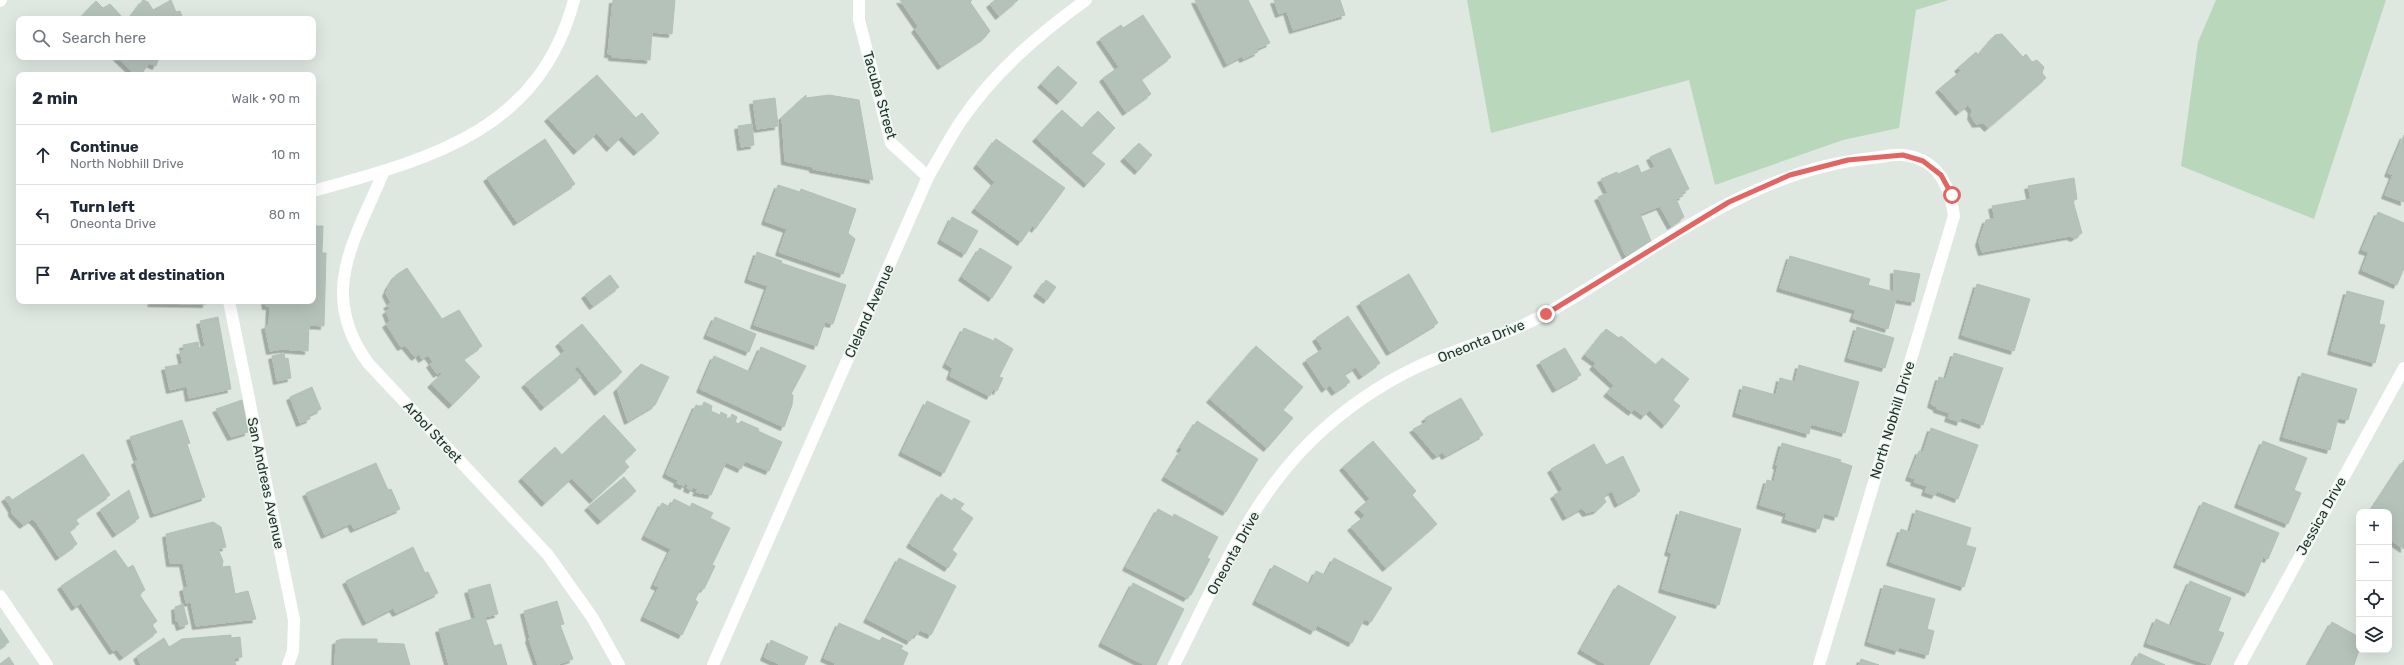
<!DOCTYPE html>
<meta charset="utf-8">
<style>
:root{--surface:#fff;--page:#f6f6f7;--text:#1f2937;--muted:#747a83;--line:#e0e1e3}
body{margin:0;font-family:Rubik,sans-serif;background:var(--page);color:var(--text)}
.controls{position:absolute;right:12px;bottom:12px;display:grid;overflow:hidden;border-radius:8px;box-shadow:0 4px 16px #0002}
.controls button{width:36px;height:36px;display:grid;place-items:center;padding:0;border:0;border-bottom:1px solid var(--line);background:var(--surface);color:var(--text);font:20px sans-serif}
.stop{position:absolute;width:12px;height:12px;margin:-9px;border:3px solid #e26562;border-radius:50%;background:#fff}
.stop.end{background:#e26562;border-color:#fff;box-shadow:0 1px 4px #0008}
.list{margin:0;padding:0;list-style:none}
h2{display:flex;justify-content:space-between;align-items:center;height:52px;margin:0;padding:0 16px;font-size:17px}
h2 small{font-size:13px;font-weight:400;color:var(--muted)}
.list li{display:grid;grid-template-columns:26px 1fr auto;gap:12px;align-items:center;box-sizing:border-box;height:60px;padding:0 16px;border-top:1px solid var(--line)}
.list b{display:block;font-size:15px;white-space:nowrap}
.list p{margin:0;font-size:13px;white-space:nowrap;color:var(--muted)}
.list em{font-size:13px;font-style:normal;color:var(--muted)}
.icon{flex:none;width:22px;height:22px;fill:none;stroke:currentColor;stroke-width:2;stroke-linecap:round;stroke-linejoin:round}
.map{position:relative;flex:none;width:2404px;height:665px;overflow:hidden}
.search{position:absolute;background:var(--surface);box-shadow:0 4px 16px #0002;left:16px;top:16px;width:300px;height:44px;display:flex;align-items:center;gap:10px;box-sizing:border-box;padding:0 14px;border-radius:8px;color:var(--muted);font-size:15px}
.panel{position:absolute;background:var(--surface);box-shadow:0 4px 16px #0002;left:16px;top:72px;width:300px;height:232px;border-radius:8px}
.map>svg:first-child{display:block}
.green{fill:#b9d7ba}
.building{fill:#b4c2ba;stroke:#b2c1b7;filter:url(#shadow)}
.lines{fill:none;stroke-linecap:round;stroke-linejoin:round}
.minor{stroke:#fff;stroke-width:12}
.route{stroke:#e26562;stroke-width:5}
.labels{text-anchor:middle;stroke-width:3;stroke-linejoin:round;paint-order:stroke}
.street-label{font-size:14px;fill:#21362c;stroke:#eef5f0}
</style>
<div class="map">
<svg width="2404" height="665" viewBox="0 0 2404 665">
<defs>
<filter id="shadow"><feDropShadow dx="-3.5" dy="3.5" stdDeviation="0" flood-color="#0004"/></filter>
</defs>
<rect width="100%" height="100%" fill="#dee8e1"/>
<g class="green">
<path d="M1467,0H1949L1916,10L1899,128L1843,140L1715,185L1689,80L1491,133Z"/>
<path d="M2216,0H2386L2314,219L2181,166L2198,42Z"/>
</g>
<g class="building">
<path d="M143,0L148,2L153,10L171,0L176,12L180,11L183,19H129Z"/>
<path d="M613,0H675L672,34L652,32L650,60L612,57V54H608Z"/>
<path d="M900,0H972L970,2L990,31L985,37L941,66L915,29L918,26Z"/>
<path d="M995,0H1018L999,16L990,4Z"/>
<path d="M1195,0H1248L1270,43L1256,49L1258,52L1243,59L1242,56L1227,64Z"/>
<path d="M1274,0H1340L1345,15L1293,30L1287,11L1279,14Z"/>
<path d="M96,1L103,8L110,4L124,19H79Z"/>
<path d="M1143,15L1171,57L1141,79L1151,94L1126,112L1103,78L1119,67L1100,39L1121,25L1123,28Z"/>
<path d="M2002,34L2023,57L2026,54L2032,62L2037,60L2044,67L2042,73L2046,78L1988,128L1983,123L1976,124L1971,116L1972,110L1968,105L1959,112L1939,89L1961,71L1958,68L1976,52L1978,55L1995,35Z"/>
<path d="M117,57H159L156,66L149,63L141,75H136Z"/>
<path d="M1058,66L1077,83L1060,101L1041,84Z"/>
<path d="M597,75L636,118L642,113L659,133L637,152L622,136L610,148L597,133L577,151L548,118Z"/>
<path d="M806,95V98L829,95L859,100L873,180L813,169V167L785,161L782,117Z"/>
<path d="M775,98L778,126L757,129L753,101Z"/>
<path d="M1062,110L1082,128L1098,111L1115,128L1091,153L1105,164L1087,184L1036,138Z"/>
<path d="M752,124L754,145L741,147L738,126Z"/>
<path d="M2404,135V202L2385,195L2393,175L2388,173Z"/>
<path d="M545,139L575,184L517,222L487,178Z"/>
<path d="M996,139L1065,188L1035,229L1032,226L1021,242L975,209L995,182L977,165Z"/>
<path d="M1139,143L1152,155L1138,171L1124,158Z"/>
<path d="M1670,148L1689,189L1681,193L1683,196L1676,199L1684,217L1671,226L1660,206L1640,214L1651,241L1626,256L1598,197L1608,193L1601,179L1617,172L1618,174L1638,165L1641,173L1655,167L1650,157Z"/>
<path d="M2074,178L2077,199L2073,201L2082,233L2074,238L2070,236L1982,252L1979,242L1986,220L1995,219L1992,206L2031,199L2028,186Z"/>
<path d="M778,185L800,192L801,189L856,209L848,233L855,239L843,274L779,252L787,229L765,221Z"/>
<path d="M2378,212L2404,223V268L2397,285L2362,270L2369,252L2362,250Z"/>
<path d="M952,217L978,231L965,254L941,240Z"/>
<path d="M313,226H323L322,253H326L324,326L309,325L308,351L282,349L270,351L265,326L269,325L270,306H266L265,301H313Z"/>
<path d="M980,248L1012,267L992,298L962,277Z"/>
<path d="M757,252L782,261L781,263L846,285L833,324L825,322L817,346L754,325L768,286L748,279Z"/>
<path d="M1790,256L1870,279L1868,285L1894,292V270L1920,274L1914,302L1896,299L1888,329L1853,318L1856,310L1780,288Z"/>
<path d="M407,268L442,319L459,310L482,346L463,359L480,377L452,405L431,384L442,374L440,372L437,374L430,364L433,362L428,355L422,359L419,354L415,357L405,345L401,347L386,324L390,321L386,311L390,309L387,305L391,303L386,293L389,286L396,275Z"/>
<path d="M1409,274L1438,323L1390,352L1360,303Z"/>
<path d="M610,275L619,287L593,306L585,295Z"/>
<path d="M1046,280L1056,287L1047,300L1037,293Z"/>
<path d="M1977,284L2030,299L2014,351L1962,335Z"/>
<path d="M2347,291L2384,301L2379,324L2385,325L2375,363L2331,351Z"/>
<path d="M152,301H206V304L151,303Z"/>
<path d="M1348,316L1380,363L1362,376L1356,367L1344,374L1350,382L1335,392L1330,385L1325,389L1306,360L1323,349L1316,338Z"/>
<path d="M218,317L231,389L189,398L187,386L170,390L165,367L183,364L180,351H184L183,345L198,342L199,348L205,346L200,321Z"/>
<path d="M715,317L756,334L749,352L707,335Z"/>
<path d="M582,324L622,372L598,392L578,366L574,369L581,377L544,407L525,384L565,351L559,343Z"/>
<path d="M1857,327L1894,338L1885,368L1848,358Z"/>
<path d="M964,328L994,341L995,338L1013,349L999,377L1003,378L997,391L993,389L990,396L950,376L953,368L946,364Z"/>
<path d="M1606,329L1619,338L1621,336L1656,365L1662,358L1689,379L1673,400L1680,406L1665,425L1649,410L1644,416L1634,409L1632,412L1607,393L1614,385L1593,366L1596,363L1585,355Z"/>
<path d="M1256,346L1303,387L1283,410L1293,418L1267,448L1210,399Z"/>
<path d="M761,347L806,366L791,394L793,395L792,405L784,427L700,389L714,356L750,372Z"/>
<path d="M1565,348L1581,375L1556,389L1540,362Z"/>
<path d="M284,353L285,359L288,358L291,378L277,381L272,356Z"/>
<path d="M1954,353L2003,368L1983,425L1961,417L1960,422L1948,418L1950,413L1937,409V407L1931,404L1939,377L1946,379Z"/>
<path d="M641,364L669,377L655,405L628,421L617,389Z"/>
<path d="M1799,365L1859,382L1845,433L1811,424L1809,434L1736,413L1743,386L1776,395L1780,378L1795,382Z"/>
<path d="M2302,373L2357,389L2348,420L2338,418L2330,450L2283,437Z"/>
<path d="M312,387L321,409L309,415L310,419L300,423L290,397Z"/>
<path d="M1461,398L1483,435L1445,456L1443,452L1436,456L1413,429L1427,422L1425,418Z"/>
<path d="M242,400L248,432L231,437L216,409Z"/>
<path d="M927,401L970,421L944,473L902,452Z"/>
<path d="M704,402L712,406L711,411L720,415L721,412L727,415L726,418L730,419L732,414L737,417L735,422L739,424L741,421L759,429L758,431L782,442L769,471L745,461L741,469L726,462L711,495L696,492L698,489L693,487L692,490L687,488L688,485L685,483L684,486L677,483L678,480L666,474L696,405L702,407Z"/>
<path d="M604,415L636,450L624,461L629,467L593,500L572,478L545,503L522,478L555,447L562,455Z"/>
<path d="M182,420L190,443L187,444L205,497L154,514L135,461L138,460L130,437Z"/>
<path d="M1197,421L1258,459L1226,512L1165,477L1181,451L1187,453L1180,448Z"/>
<path d="M1931,428L1978,445L1958,499L1937,491L1935,495L1925,492L1927,486L1914,482L1915,479L1909,477L1919,451L1923,452Z"/>
<path d="M1373,441L1416,491L1412,495L1437,524L1386,568L1351,527L1365,516L1358,509L1370,499L1343,467Z"/>
<path d="M2263,441L2307,458L2294,490L2301,493L2288,524L2238,504Z"/>
<path d="M1782,443L1841,460L1840,462L1852,466L1837,517L1824,513L1819,529L1785,519L1787,513L1760,505L1767,480L1774,482L1778,466L1776,465Z"/>
<path d="M1594,444L1606,465L1623,456L1640,491L1618,504L1612,491L1603,496L1606,502L1597,510L1586,513L1582,508L1566,517L1554,495L1563,490L1551,469Z"/>
<path d="M83,454L110,495L75,519L79,524L69,531L77,544L59,557L38,525L32,519L23,525L12,513V509L5,498L9,496L12,500Z"/>
<path d="M2404,460V549L2389,539V512H2370Z"/>
<path d="M376,463L388,490L391,489L400,509L354,529L351,523L325,535L306,493Z"/>
<path d="M624,477L636,491L601,521L588,507Z"/>
<path d="M129,490L139,518L116,534L100,510Z"/>
<path d="M941,494L952,501L954,498L964,504L960,509L973,518L952,550L957,554L948,568L910,544Z"/>
<path d="M674,499L690,507L692,503L713,513L710,518L730,528L712,565L715,566L704,589L701,588L695,600L698,602L682,635L644,617L659,587L654,585L671,549L645,536L662,503L670,507Z"/>
<path d="M2203,502L2279,533L2268,559L2263,557L2248,593L2177,564Z"/>
<path d="M1158,509L1173,517L1174,514L1218,537L1207,558L1210,559L1191,595H1189L1187,598L1126,567Z"/>
<path d="M1916,510L1971,528L1966,545L1976,548L1964,587L1890,562L1901,529L1910,532Z"/>
<path d="M1680,511L1741,529L1719,605L1662,589L1672,553L1668,552Z"/>
<path d="M213,522L221,527L226,547L218,549L223,561L222,567L230,566L235,594L248,591L256,619L196,626L191,602L186,603L183,588L188,587L183,563H170L166,534Z"/>
<path d="M413,547L425,573L428,572L438,593L396,613L393,608L366,622L346,581Z"/>
<path d="M115,550L128,568L133,565L145,590L139,594L157,621L152,625L157,632L123,657L117,649L113,651L81,603L75,607L61,586Z"/>
<path d="M899,558L956,586L931,635L920,630L917,635L914,634L910,641L867,619Z"/>
<path d="M1334,558L1392,588L1371,622L1364,619L1352,643L1317,625L1314,631L1256,601L1274,565L1310,584L1316,571L1325,575Z"/>
<path d="M2190,581L2231,598L2218,631L2224,633L2210,665L2147,643L2156,619L2171,626Z"/>
<path d="M1133,583L1184,609L1156,665H1145L1102,643Z"/>
<path d="M490,584L498,614L485,617L494,646L501,644L507,665H449L439,629L476,618L468,590Z"/>
<path d="M1618,585L1676,617L1649,665H1607L1581,650Z"/>
<path d="M1884,585L1935,599L1927,629L1934,631L1928,655L1899,647L1898,651L1868,642Z"/>
<path d="M557,601L564,624L560,625L573,659L556,665H538L529,639L530,637L524,611Z"/>
<path d="M183,604L188,624L180,627L178,620L176,621L175,607Z"/>
<path d="M2332,622L2359,637V650L2354,665H2308Z"/>
<path d="M839,623L880,641L882,637L903,646L901,649L908,653L903,665H835V663L824,658Z"/>
<path d="M0,628L9,642L0,648Z"/>
<path d="M231,635V638L240,637L242,657L233,658L236,665H141L137,656L164,638L169,647L182,639Z"/>
<path d="M342,639H377V643L404,644L410,665H335L336,641Z"/>
<path d="M771,640L808,657L804,665H781L764,657Z"/>
<path d="M2139,653L2165,665H2133Z"/>
<path d="M9,657L14,665H0V664Z"/>
<path d="M1861,659L1879,665H1859Z"/>
</g>
<g class="lines">
<g class="minor">
<path d="M859,0V20L891,143L928,177"/>
<path d="M0,1L1,0"/>
<path d="M384,171C355,240 317,293 368,363L548,555L592,617L619,665"/>
<path d="M313,191C429,159 539,132 574,0"/>
<path d="M229,301L294,620L293,651L288,665"/>
<path d="M0,596L47,665"/>
<path d="M713,665L928,177C939,158 949,139 961,121C994,72 1039,34 1086,0"/>
<path d="M1174,665C1214,587 1248,502 1312,440C1342,411 1379,385 1417,367C1460,347 1507,336 1549,312C1652,253 1750,169 1873,158C1882,157 1894,154 1903,155C1938,159 1950,185 1954,216L1819,665"/>
<path d="M2240,665L2404,368"/>
</g>
</g>
<g class="lines">
<path class="route" d="M1546,314L1729,202L1790,175L1848,160L1903,155L1923,161L1941,175L1952,195"/>
</g>
<g class="labels">
<g class="street-label">
<text transform="translate(880 95) rotate(74)" y="5">Tacuba Street</text>
<text transform="translate(869 311) rotate(-66)" y="5">Cleland Avenue</text>
<text transform="translate(1481 341) rotate(-22)" y="5">Oneonta Drive</text>
<text transform="translate(1892 420) rotate(-73)" y="5">North Nobhill Drive</text>
<text transform="translate(433 432) rotate(47)" y="5">Arbol Street</text>
<text transform="translate(266 483) rotate(78)" y="5">San Andreas Avenue</text>
<text transform="translate(2321 516) rotate(-61)" y="5">Jessica Drive</text>
<text transform="translate(1233 553) rotate(-61)" y="5">Oneonta Drive</text>
</g>
</g>
</svg>
<div class="controls">
<button>+</button>
<button>−</button>
<button><svg class="icon" aria-label="locate" viewBox="0 0 24 24"><circle cx="12" cy="12" r="6"/><path d="M12 2v4M12 18v4M2 12h4M18 12h4"/></svg></button>
<button><svg class="icon" aria-label="layers" viewBox="0 0 24 24"><path d="M12 4l9 5-9 5-9-5zM3 14l9 5 9-5"/></svg></button>
</div>
<div class="stop" style="left:1952px;top:195px"></div>
<div class="stop end" style="left:1546px;top:314px"></div>
<div class="search"><svg class="icon" aria-label="search" viewBox="0 0 24 24"><circle cx="10" cy="10" r="6"/><path d="M15 15l6 6"/></svg>Search here</div>
<section class="panel">
<h2>2 min<small>Walk · 90 m</small></h2>
<ul class="list">
<li><svg class="icon" aria-label="ahead" viewBox="0 0 24 24"><path d="M12 20V5M6 11l6-6 6 6"/></svg><div><b>Continue</b><p>North Nobhill Drive</p></div><em>10 m</em></li>
<li><svg class="icon" aria-label="left" viewBox="0 0 24 24"><path d="M17 20v-9H6M10 6l-5 5 5 5"/></svg><div><b>Turn left</b><p>Oneonta Drive</p></div><em>80 m</em></li>
<li><svg class="icon" aria-label="arrive" viewBox="0 0 24 24"><path d="M6 21V4h12l-3 4 3 4H6"/></svg><div><b>Arrive at destination</b></div></li>
</ul>
</section>
</div>
